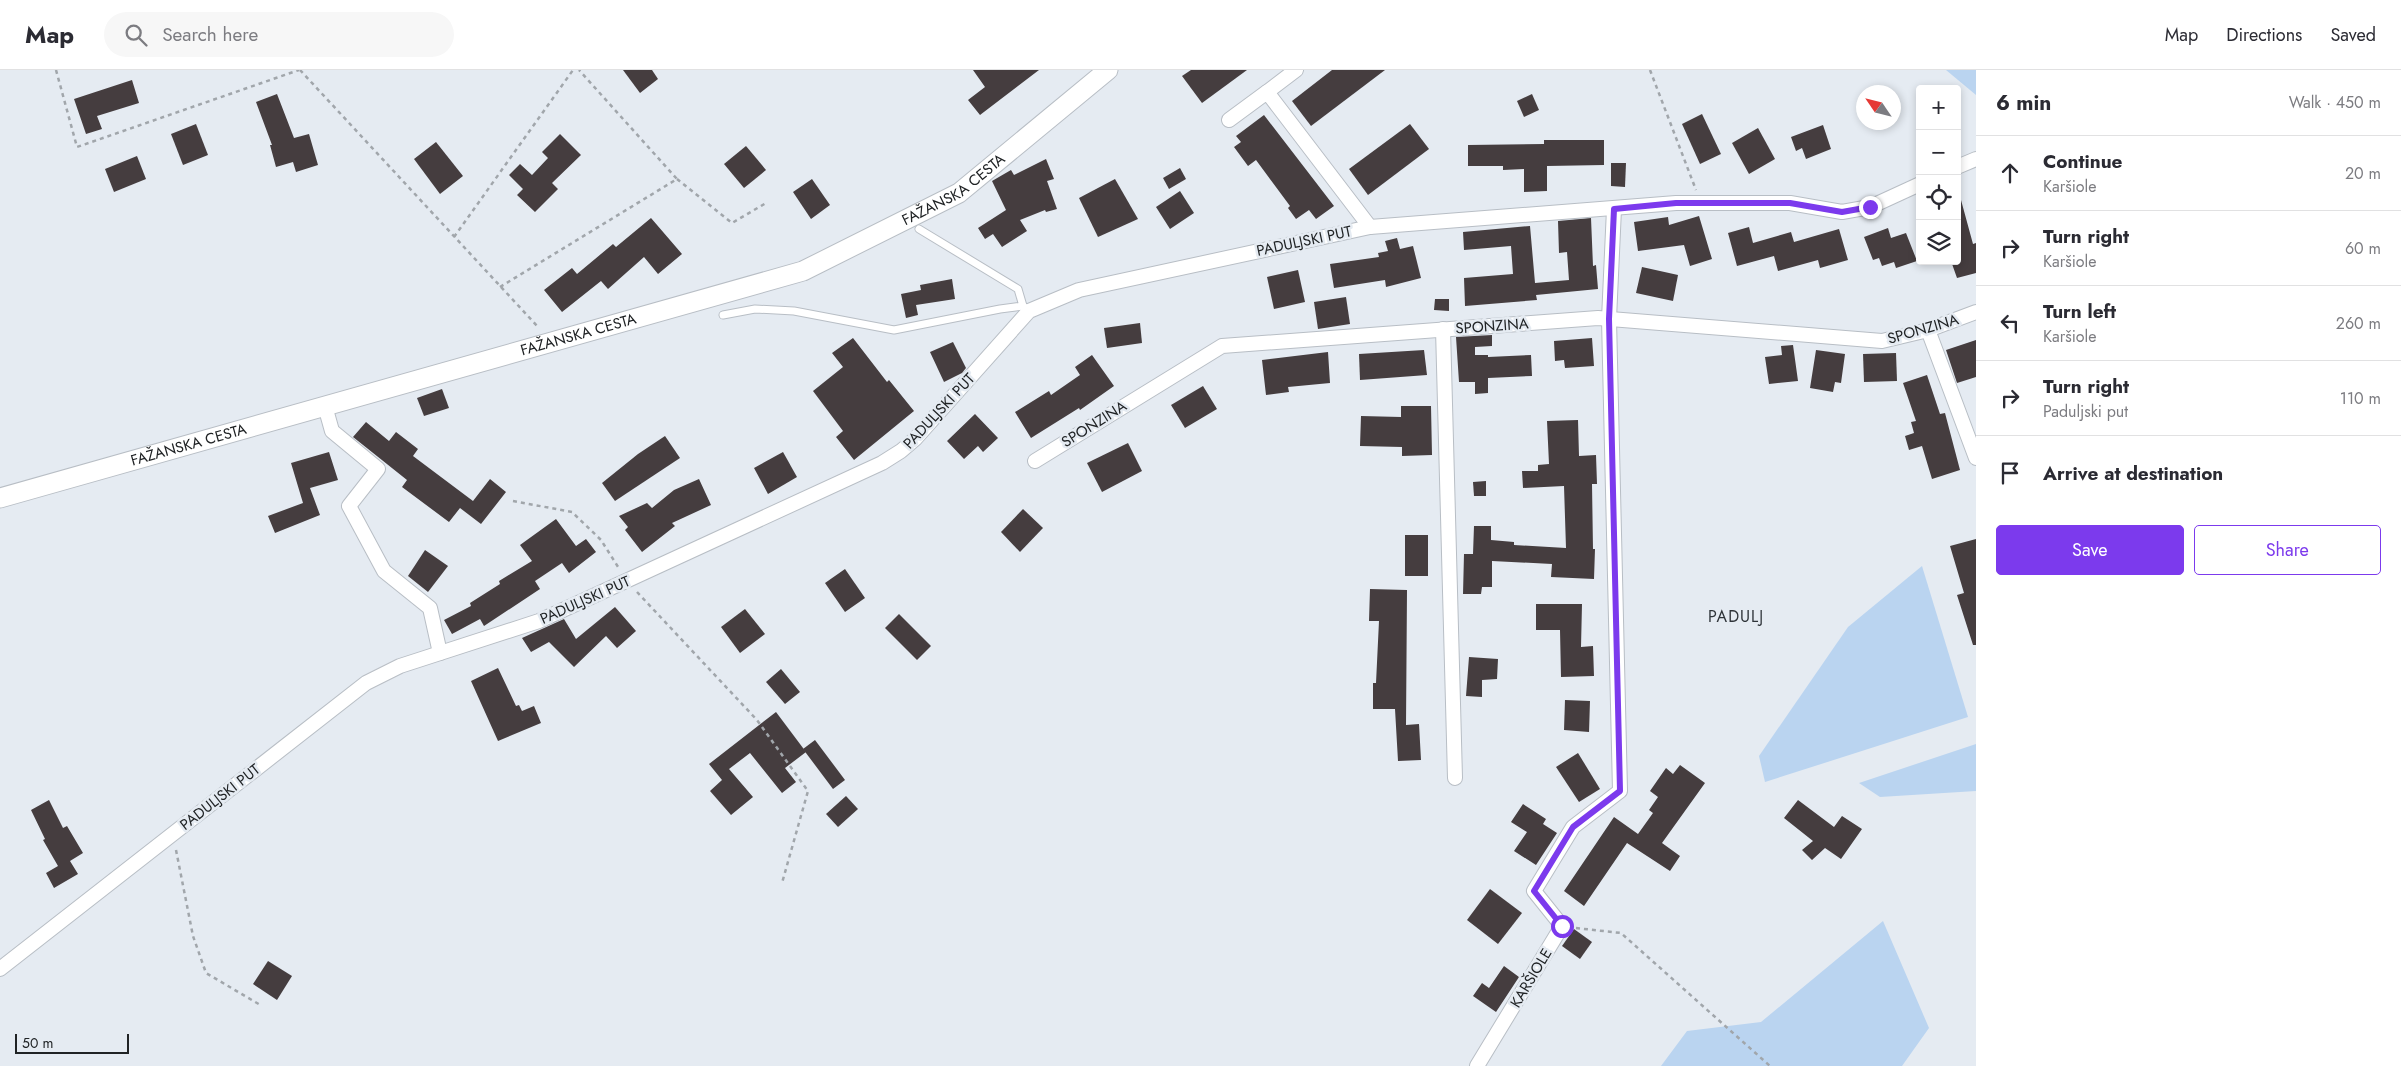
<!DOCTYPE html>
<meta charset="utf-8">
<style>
:root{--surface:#fff;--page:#f7f7f7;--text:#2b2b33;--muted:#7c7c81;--line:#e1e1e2;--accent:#7c3aed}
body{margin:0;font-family:Jost,sans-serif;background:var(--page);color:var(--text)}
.controls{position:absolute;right:15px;top:15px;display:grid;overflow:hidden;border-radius:5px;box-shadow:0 2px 8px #0003}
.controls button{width:45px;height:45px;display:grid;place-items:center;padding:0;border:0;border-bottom:1px solid var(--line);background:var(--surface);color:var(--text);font:25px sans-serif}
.compass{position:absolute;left:1856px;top:15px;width:45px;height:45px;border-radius:50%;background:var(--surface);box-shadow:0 2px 8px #0003;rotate:305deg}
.scale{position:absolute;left:15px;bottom:12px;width:114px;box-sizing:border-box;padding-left:5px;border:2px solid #202325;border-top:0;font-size:14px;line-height:18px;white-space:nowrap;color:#202325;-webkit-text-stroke:4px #e5ebf2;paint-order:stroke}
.stop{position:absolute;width:15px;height:15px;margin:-11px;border:4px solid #7c3aed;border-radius:50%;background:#fff}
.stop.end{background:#7c3aed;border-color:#fff;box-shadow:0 1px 5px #0008}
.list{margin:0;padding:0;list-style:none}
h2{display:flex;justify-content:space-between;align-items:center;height:65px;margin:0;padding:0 20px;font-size:21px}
h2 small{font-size:16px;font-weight:400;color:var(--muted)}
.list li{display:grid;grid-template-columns:32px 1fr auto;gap:15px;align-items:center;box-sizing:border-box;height:75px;padding:0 20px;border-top:1px solid var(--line)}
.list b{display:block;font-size:19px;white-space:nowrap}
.list p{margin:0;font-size:16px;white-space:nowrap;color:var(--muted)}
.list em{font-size:16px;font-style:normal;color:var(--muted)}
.actions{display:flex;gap:10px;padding:15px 20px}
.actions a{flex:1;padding:11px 0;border:1px solid var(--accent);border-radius:5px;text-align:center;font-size:18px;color:var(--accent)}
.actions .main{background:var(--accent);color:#fff}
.icon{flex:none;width:28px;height:28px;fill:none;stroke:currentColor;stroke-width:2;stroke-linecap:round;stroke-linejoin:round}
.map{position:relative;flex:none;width:1976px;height:996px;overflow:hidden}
header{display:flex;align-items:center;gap:30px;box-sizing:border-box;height:70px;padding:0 25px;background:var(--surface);border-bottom:1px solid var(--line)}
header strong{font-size:24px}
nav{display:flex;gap:28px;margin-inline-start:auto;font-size:18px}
.search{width:350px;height:45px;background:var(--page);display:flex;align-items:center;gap:12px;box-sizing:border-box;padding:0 18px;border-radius:28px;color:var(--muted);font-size:19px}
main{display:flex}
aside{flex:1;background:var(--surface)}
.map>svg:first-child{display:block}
.green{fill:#bad4f0}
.building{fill:#453d3f}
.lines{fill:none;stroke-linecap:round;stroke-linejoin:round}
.service-casing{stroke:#b8bec5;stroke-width:9}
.minor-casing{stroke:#b8bec5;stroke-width:16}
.secondary-casing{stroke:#b8bec5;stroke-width:21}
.path{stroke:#a1a6ab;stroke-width:2.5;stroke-dasharray:4 4;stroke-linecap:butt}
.service{stroke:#fff;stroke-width:7}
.minor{stroke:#fff;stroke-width:14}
.secondary{stroke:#fff;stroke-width:19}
.route{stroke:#7c3aed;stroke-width:6}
.labels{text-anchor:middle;stroke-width:5;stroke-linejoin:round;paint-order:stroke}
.street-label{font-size:15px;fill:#202325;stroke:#e5ebf2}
.neighbourhood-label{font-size:16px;letter-spacing:1px;fill:#2f3439;stroke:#e5ebf2}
</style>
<header>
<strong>Map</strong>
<div class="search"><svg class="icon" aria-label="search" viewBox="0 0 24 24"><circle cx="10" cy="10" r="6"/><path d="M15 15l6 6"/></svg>Search here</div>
<nav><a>Map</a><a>Directions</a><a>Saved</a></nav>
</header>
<main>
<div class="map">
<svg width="1976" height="996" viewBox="0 0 1976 996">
<rect width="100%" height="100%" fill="#e5ebf2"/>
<g class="green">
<path d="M1946,0H1976V25Z"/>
<path d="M1922,496L1968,647L1765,712L1759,686L1848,557Z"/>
<path d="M1976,674V721L1880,727L1859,713Z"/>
<path d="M1883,851L1929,958L1902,996H1661L1687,961L1761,952Z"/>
</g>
<g class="building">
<path d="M623,0H652L658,9L640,23Z"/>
<path d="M973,0H1039L980,45L968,30L985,17Z"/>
<path d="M1191,0H1247L1202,33L1182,6Z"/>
<path d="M1332,0H1385L1311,56L1292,31Z"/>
<path d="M132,10L139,33L97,46L102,59L86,64L74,29Z"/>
<path d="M277,24L294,68L309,64L318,95L296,102L293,92L276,97L270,75H272L256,32Z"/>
<path d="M1532,24L1539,40L1524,47L1517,31Z"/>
<path d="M1702,44L1721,84L1700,94L1682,54Z"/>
<path d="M1264,45L1334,136L1316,149L1309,140L1296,149L1288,138L1290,136L1256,90L1248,96L1234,77L1241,72L1236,66Z"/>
<path d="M196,54L208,85L183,95L171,64Z"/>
<path d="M1410,54L1429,79L1368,125L1349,99Z"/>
<path d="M1823,55L1831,79L1806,89L1802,78L1796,81L1791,67Z"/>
<path d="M1758,58L1775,89L1749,104L1732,73Z"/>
<path d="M560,64L581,85L552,113L558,119L535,142L517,125L523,119L509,105L520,94L532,105L548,88L542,82Z"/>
<path d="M1544,70H1604V95L1547,96V121L1524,122V99L1503,100V96H1468V75L1544,74Z"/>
<path d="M436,72L463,106L440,124L414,89Z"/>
<path d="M746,76L766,100L744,118L724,94Z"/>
<path d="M137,86L146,109L114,122L105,99Z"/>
<path d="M1046,89L1054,109L1047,111L1057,139L1046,142L1045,140L1020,150L1027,161L1002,177L993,164L985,169L978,158L1006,140L992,111L1011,100L1014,105Z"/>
<path d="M1611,93H1626L1625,117L1611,116Z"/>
<path d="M1180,98L1186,109L1169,119L1163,108Z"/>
<path d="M812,109L830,135L811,149L793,122Z"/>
<path d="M1115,109L1138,149L1098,167L1079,128Z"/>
<path d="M1180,121L1194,143L1170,159L1156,137Z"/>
<path d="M1957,130H1961L1973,174L1976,173V203L1957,208L1951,191H1957Z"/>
<path d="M1699,146L1712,189L1690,196L1684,175L1638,181L1634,152L1668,147L1669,155Z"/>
<path d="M651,148L682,184L658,204L644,187L608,219L601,211L562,242L544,220L572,198L577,204L613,174L616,177Z"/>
<path d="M1591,148L1593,196L1596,195L1598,219L1536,225L1537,230L1465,236L1464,208L1513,204L1511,176L1464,180L1463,162L1530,156L1535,213L1569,210L1567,182L1559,183L1558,151Z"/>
<path d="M1749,157L1753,173L1791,162L1794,172L1839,159L1848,190L1820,198L1818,190L1778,201L1774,186L1737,196L1728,163Z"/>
<path d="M1888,158L1891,168L1906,163L1917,191L1896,198L1894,192L1882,196L1879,188L1873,190L1864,167Z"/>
<path d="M1397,168L1400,179L1413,176L1421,208L1386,217L1385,210L1334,218L1330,194L1379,187L1378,183L1388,181L1385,171Z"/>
<path d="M1642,197L1678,205L1673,231L1636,223Z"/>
<path d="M1298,200L1305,232L1274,239L1267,207Z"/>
<path d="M952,209L955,229L916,235L918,245L906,248L901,224L921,220L920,215Z"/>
<path d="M1346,227L1350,254L1318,259L1314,232Z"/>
<path d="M1435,229H1449V241L1434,240Z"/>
<path d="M1140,253L1142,273L1107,278L1104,258Z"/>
<path d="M1492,265V276L1475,277V285H1488V287L1531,285L1532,306L1488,308V323L1475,324V312H1459L1456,267Z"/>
<path d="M853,268L887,312L889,310L914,341L854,390L836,367L843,361L813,321L843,297L832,283Z"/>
<path d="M1592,268L1594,296L1565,298L1564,290L1555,291L1554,271Z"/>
<path d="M1976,270V307L1957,313L1946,280Z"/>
<path d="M953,272L966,298L962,303L944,312L930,282Z"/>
<path d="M1793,275L1798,311L1769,314L1765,287L1782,285L1781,276Z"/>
<path d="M1424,280L1427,305L1360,310L1359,284Z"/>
<path d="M1816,280L1845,284L1841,313L1835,312L1833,322L1810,318Z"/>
<path d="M1328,282L1330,313L1288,317L1289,322L1266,325L1262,290Z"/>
<path d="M1896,283L1897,311L1864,312L1863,284Z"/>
<path d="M1092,285L1114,316L1080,340L1079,338L1031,368L1015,342L1049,321L1051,325L1080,305L1075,297Z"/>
<path d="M1927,305L1940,344L1945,343L1960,400L1932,409L1922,376L1909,380L1905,366L1914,363L1911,352L1916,351L1903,313Z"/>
<path d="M1203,316L1217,339L1185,358L1171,335Z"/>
<path d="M442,319L449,338L424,346L417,328Z"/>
<path d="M1401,336H1431L1432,385L1402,386V377L1360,376L1361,346L1401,347Z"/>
<path d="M975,344L998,368L983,382L978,376L964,389L947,371Z"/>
<path d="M1578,350L1579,386L1596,385L1597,414H1592L1593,479H1595L1594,509L1551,507L1552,494L1492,491V517H1482L1481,524H1463L1464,484H1473L1474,456H1491V470L1514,472V475L1566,478L1564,416L1523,418L1522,401H1538V395L1549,394L1547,351Z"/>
<path d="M366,352L389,371L396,362L418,379L413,386L473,431L490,409L506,422L481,454L460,438L449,452L402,417L407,410L353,367Z"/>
<path d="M665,366L680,388L615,431L602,413L638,384Z"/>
<path d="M1128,373L1142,401L1102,422L1087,393Z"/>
<path d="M329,382L338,410L310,418L320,445L275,463L268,446L303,433L291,393Z"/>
<path d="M783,382L797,407L768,424L754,398Z"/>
<path d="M699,409L711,435L672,453L675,456L642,482L625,460L628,457L619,446L647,433L652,438L674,420Z"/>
<path d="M1486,411V426H1474L1473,412Z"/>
<path d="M1023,439L1043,458L1020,482L1001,462Z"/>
<path d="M556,449L576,476L586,469L596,482L569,503L562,493L535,511L540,519L484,556L480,549L452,564L444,550L471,536L470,533L500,514L499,511L532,491L520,475Z"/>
<rect x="1405" y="465" width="23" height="41"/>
<path d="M1976,469V575H1973L1957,525L1964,523L1950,476Z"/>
<path d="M425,480L448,496L428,522L408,506Z"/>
<path d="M845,499L865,528L845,542L825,513Z"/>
<path d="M1370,519L1407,520L1406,655L1419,654L1421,690L1398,691L1395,639H1373V613H1376L1379,551H1369Z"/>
<path d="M1536,534H1582L1581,577L1593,576L1594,606L1561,607L1560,560H1536Z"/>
<path d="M615,537L636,561L617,578L606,566L574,597L549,572L531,582L522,568L564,549L576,569Z"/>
<path d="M745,539L765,564L740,583L721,557Z"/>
<path d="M899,544L931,576L917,590L885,558Z"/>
<path d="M1469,587L1498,589L1497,609L1482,610V627L1466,626Z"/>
<path d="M498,598L516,636L519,635L522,641L534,636L541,653L498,671L471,611Z"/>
<path d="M781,599L800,622L785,634L766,612Z"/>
<path d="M1565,630L1590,631L1589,662L1564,660Z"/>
<path d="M776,642L806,682L785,698L796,712L782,723L750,683L729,699L753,727L731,745L710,721L722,710L709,694Z"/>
<path d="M815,670L845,710L833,719L803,679Z"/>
<path d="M1578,683L1600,719L1579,732L1556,697Z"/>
<path d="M1680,695L1705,713L1662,773L1680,786L1670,801L1627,773L1584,836L1564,821L1614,747L1638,764L1653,743L1649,740L1658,727L1650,721L1666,698L1673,704Z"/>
<path d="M846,726L858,739L838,757L826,744Z"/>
<path d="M49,730L63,758L67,756L83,783L70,791L78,804L54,818L46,803L58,796L43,770L45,769L31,740Z"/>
<path d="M1798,730L1834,757L1842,746L1862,759L1841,789L1825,778L1812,790L1802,780L1813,771L1784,748Z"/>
<path d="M1523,734L1546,749L1543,754L1557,763L1536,795L1514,781L1527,762L1511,752Z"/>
<path d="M1490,819L1522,843L1498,874L1467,850Z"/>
<path d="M1574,859L1592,872L1580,889L1562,876Z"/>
<path d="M268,891L292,906L277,930L253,914Z"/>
<path d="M1504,896L1519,907L1496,942L1473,926L1482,913L1489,918Z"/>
</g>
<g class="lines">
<defs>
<g id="service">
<path d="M919,159L1018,219L1023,236"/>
<path d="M723,245L755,239L794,241L894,260L1000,239L1023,236L1029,241"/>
</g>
<g id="minor">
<path d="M1267,22L1296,0"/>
<path d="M1229,50L1267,22L1370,157"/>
<path d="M1957,97L1976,89"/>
<path d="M1443,259L1455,708"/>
<path d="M1928,260L1976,388"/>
<path d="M325,336L332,361L378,399L349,436L384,501L430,538L440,583"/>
<path d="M1035,391L1222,276L1598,248L1882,271L1928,260L1976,242"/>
<path d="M0,899L366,613L400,596L539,551L882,393L901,381L915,369L1029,241L1079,220L1370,157L1676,133H1790L1842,142L1870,137L1920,114"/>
<path d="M1477,996L1562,856L1534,821L1573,757L1620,721L1609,249L1614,139"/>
</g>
<g id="secondary">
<path id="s1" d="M0,428L803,201L959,123L1108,0"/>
</g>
</defs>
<use href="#service" class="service-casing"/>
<use href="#minor" class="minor-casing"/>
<use href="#secondary" class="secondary-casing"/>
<g class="path">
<path d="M56,0L77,77L299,0"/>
<path d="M300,0L539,258"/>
<path d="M1650,0L1696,120"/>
<path d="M677,109L732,153L766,133"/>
<path d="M454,167L573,0"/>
<path d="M500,217L677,109L579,0"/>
<path d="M513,431L572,442L601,470L620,500"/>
<path d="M637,522L757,650L808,721L782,813"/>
<path d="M176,780L193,866L206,903L262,936"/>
<path d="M1576,858L1621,863L1770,996"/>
</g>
<use href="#service" class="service"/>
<use href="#minor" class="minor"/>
<use href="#secondary" class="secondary"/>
</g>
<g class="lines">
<path class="route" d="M1562,856L1534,821L1573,757L1620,721L1609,249L1614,139L1676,133H1790L1842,142L1870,137"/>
</g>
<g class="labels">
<g class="street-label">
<text dy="5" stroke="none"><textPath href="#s1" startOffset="1006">FAŽANSKA CESTA</textPath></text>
<text transform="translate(1304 171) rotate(-12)" y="5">PADULJSKI PUT</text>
<text transform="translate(1492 256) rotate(-4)" y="5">SPONZINA</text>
<text transform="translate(1923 259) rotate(-16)" y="5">SPONZINA</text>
<text dy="5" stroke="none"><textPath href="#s1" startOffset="601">FAŽANSKA CESTA</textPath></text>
<text transform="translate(939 341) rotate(-47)" y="5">PADULJSKI PUT</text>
<text transform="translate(1094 354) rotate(-32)" y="5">SPONZINA</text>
<text dy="5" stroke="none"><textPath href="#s1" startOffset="196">FAŽANSKA CESTA</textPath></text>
<text transform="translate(585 530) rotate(-24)" y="5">PADULJSKI PUT</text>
<text transform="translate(220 727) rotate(-38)" y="5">PADULJSKI PUT</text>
<text transform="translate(1531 908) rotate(-59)" y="5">KARŠIOLE</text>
</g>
<g class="neighbourhood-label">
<text x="1736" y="552">PADULJ</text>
</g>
</g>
</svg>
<div class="controls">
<button>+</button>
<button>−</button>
<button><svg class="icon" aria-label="locate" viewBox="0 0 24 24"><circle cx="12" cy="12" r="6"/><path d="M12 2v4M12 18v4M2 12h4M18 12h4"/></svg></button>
<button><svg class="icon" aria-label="layers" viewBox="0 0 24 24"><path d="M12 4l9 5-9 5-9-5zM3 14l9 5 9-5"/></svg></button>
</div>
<svg class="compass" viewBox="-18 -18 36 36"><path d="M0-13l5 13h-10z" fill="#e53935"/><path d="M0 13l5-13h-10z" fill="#7c7c81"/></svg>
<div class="scale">50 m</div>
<div class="stop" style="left:1562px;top:856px"></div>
<div class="stop end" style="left:1870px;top:137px"></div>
</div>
<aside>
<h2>6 min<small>Walk · 450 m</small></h2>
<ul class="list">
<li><svg class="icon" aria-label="ahead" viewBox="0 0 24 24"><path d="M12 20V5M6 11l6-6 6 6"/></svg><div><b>Continue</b><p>Karšiole</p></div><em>20 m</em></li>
<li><svg class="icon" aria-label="right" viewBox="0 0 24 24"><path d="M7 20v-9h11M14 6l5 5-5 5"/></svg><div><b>Turn right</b><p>Karšiole</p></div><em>60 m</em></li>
<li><svg class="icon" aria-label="left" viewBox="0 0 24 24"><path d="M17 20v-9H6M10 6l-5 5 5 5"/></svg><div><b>Turn left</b><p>Karšiole</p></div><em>260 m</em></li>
<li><svg class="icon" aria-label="right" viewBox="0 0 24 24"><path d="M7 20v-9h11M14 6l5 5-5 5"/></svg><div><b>Turn right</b><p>Paduljski put</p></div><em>110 m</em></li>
<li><svg class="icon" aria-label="arrive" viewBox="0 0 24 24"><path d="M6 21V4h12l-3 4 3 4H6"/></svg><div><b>Arrive at destination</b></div></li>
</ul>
<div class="actions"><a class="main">Save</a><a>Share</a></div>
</aside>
</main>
